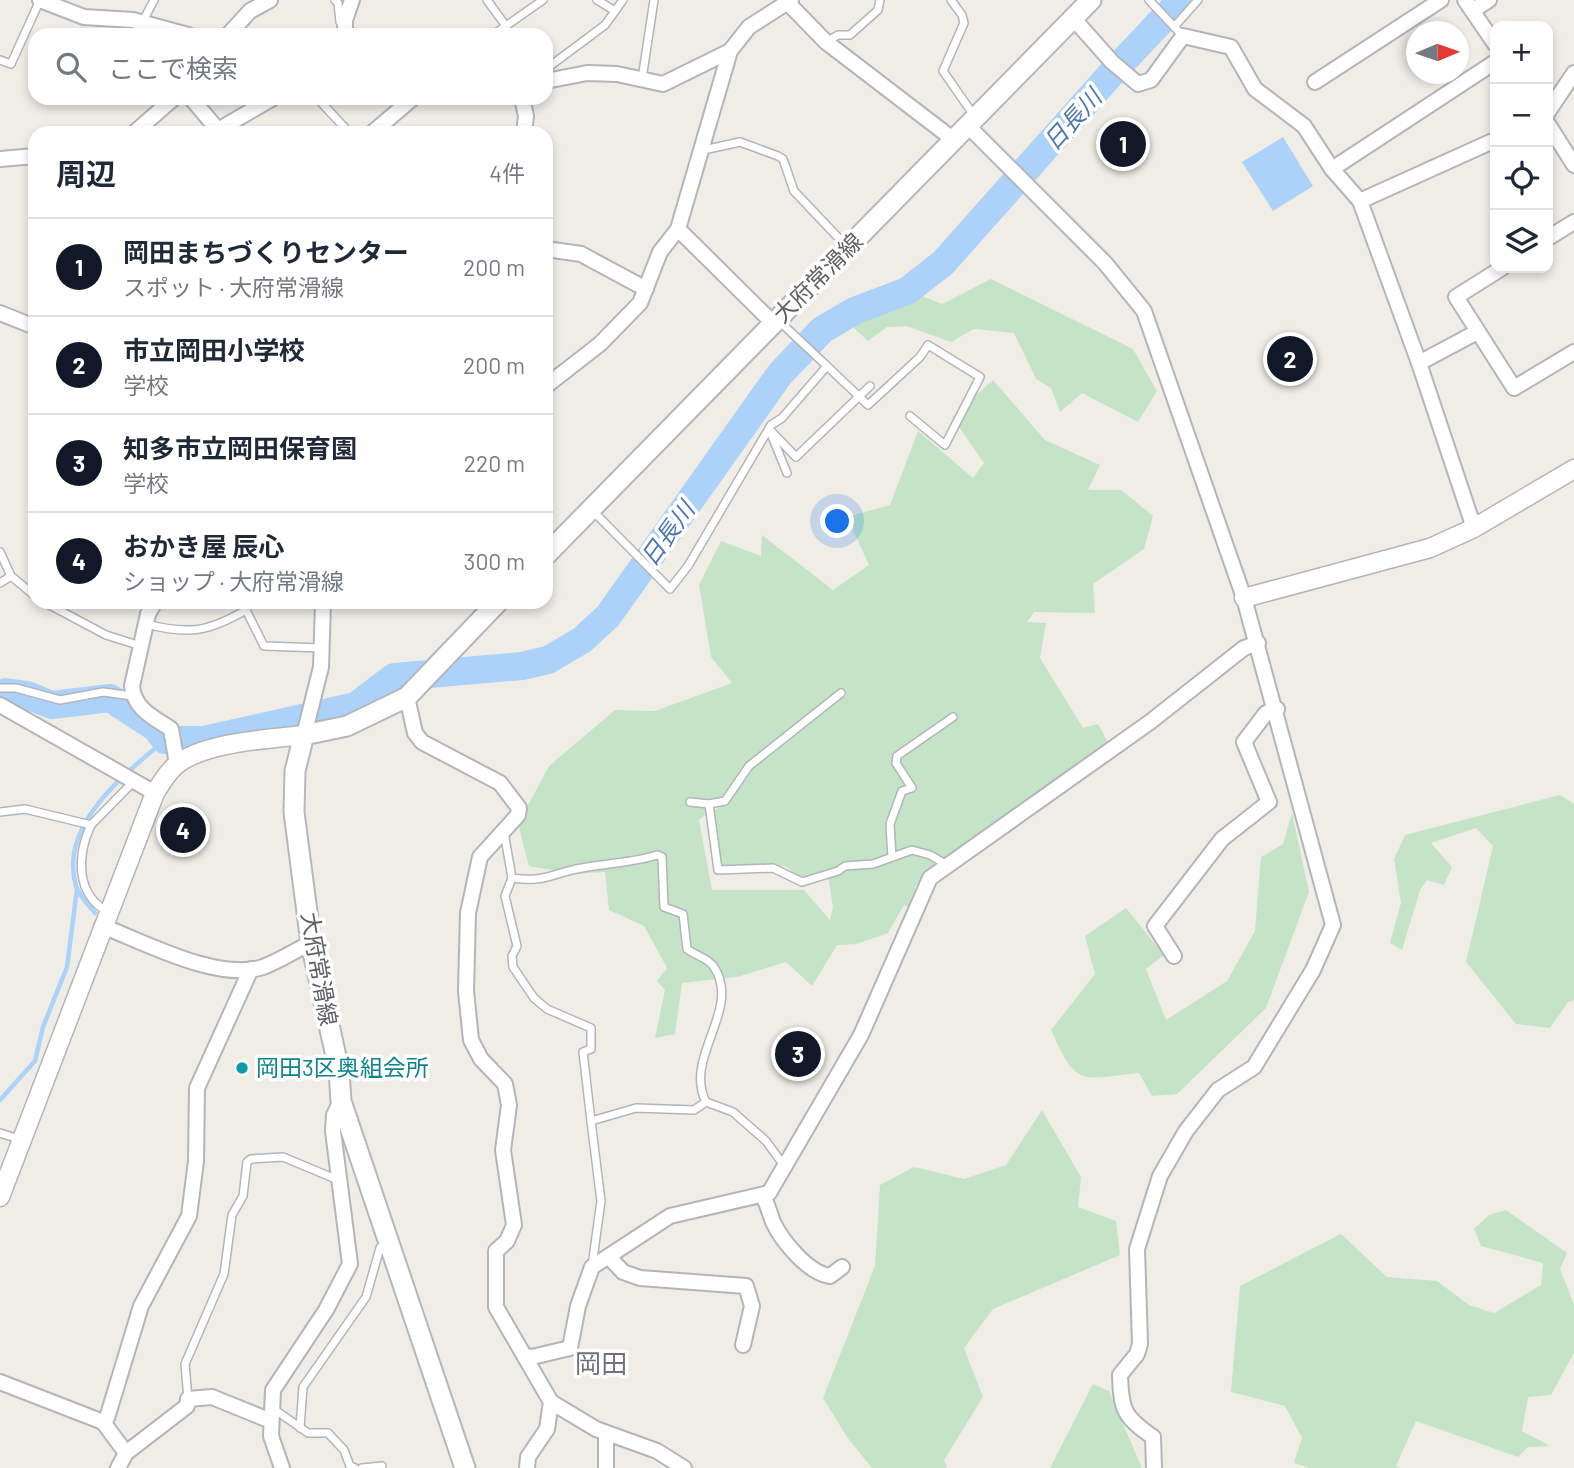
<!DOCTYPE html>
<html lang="ja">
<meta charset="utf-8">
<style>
:root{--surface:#fff;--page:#f6f6f7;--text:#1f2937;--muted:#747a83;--line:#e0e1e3;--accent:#111827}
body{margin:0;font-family:Barlow,"Noto Sans JP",sans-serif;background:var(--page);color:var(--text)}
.controls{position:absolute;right:21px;top:21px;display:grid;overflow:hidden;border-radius:14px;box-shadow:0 4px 10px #0003}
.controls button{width:63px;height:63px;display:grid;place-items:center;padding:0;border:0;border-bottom:2px solid var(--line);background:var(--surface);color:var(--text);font:35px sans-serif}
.compass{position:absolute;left:1406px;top:21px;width:63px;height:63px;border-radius:50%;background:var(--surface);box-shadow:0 4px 10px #0003;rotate:88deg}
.you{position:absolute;left:838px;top:522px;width:24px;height:24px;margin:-18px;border:5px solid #fff;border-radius:50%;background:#1a73e8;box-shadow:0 0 0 10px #1a73e833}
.badge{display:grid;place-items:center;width:46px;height:46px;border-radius:50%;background:var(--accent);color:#fff;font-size:23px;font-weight:700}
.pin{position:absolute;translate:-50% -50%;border:4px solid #fff;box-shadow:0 2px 7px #0006}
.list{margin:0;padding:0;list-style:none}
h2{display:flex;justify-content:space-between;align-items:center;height:91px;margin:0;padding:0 28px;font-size:30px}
h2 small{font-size:23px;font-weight:400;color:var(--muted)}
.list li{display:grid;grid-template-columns:46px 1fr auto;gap:21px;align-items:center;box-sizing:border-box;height:98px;padding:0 28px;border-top:2px solid var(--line)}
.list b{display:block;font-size:26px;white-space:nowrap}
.list p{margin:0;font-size:23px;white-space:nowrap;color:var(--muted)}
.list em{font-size:23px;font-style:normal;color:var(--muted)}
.icon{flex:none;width:38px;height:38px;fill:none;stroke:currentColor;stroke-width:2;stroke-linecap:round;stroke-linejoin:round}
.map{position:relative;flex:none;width:1574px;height:1468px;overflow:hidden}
.search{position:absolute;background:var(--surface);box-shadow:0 4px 10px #0003;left:28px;top:28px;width:525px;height:77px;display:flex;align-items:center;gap:18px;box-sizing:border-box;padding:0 24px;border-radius:21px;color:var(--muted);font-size:26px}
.panel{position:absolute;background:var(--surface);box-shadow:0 4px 10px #0003;left:28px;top:126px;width:525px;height:483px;border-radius:21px}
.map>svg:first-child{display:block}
.green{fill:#c5e4c7;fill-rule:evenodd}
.water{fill:#acd2f9}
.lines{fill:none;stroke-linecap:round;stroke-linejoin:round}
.stream{stroke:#acd2f9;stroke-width:4.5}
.river{stroke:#acd2f9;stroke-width:28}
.service-casing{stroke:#b3b5ba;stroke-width:10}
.minor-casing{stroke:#b3b5ba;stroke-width:18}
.tertiary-casing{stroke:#b3b5ba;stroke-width:21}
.secondary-casing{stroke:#b5b7bc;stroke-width:23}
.service{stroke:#fff;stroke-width:7}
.minor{stroke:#fff;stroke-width:14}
.tertiary{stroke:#fff;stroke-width:18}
.secondary{stroke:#fff;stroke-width:19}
.culture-dot{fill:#0f9aa8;stroke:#fff;stroke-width:2.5}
.labels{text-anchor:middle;stroke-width:7;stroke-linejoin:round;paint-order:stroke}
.street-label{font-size:23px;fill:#5e6065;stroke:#fff}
.culture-label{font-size:23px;fill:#0d838f;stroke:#fff;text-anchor:start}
.water-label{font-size:24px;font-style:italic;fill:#4c77b3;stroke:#fff}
.quarter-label{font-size:26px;fill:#6f7277;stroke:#fff}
</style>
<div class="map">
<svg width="1574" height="1468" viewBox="0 0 1574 1468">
<rect width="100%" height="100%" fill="#efede6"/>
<g class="green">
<path d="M991,279L1133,349L1157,391L1138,422L1082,393L1060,412L1051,388L1036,379L1014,333L974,329L951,342L906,326L887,327L868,341L854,328L856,314L878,307L890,313L919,295L942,304Z"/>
<path d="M993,380L1045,440L1100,465L1088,490H1121L1153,516L1144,549L1093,584L1095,613L1034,612L1027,622L1046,623L1040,658L1083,728L1098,724L1109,744L932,867L916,885L908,907L904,905L888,933L856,944L837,945L812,986L786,962L737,977L682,983L675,1034L655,1038L665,990L657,981L667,968L644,926L609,910L605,872L573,874L529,866L518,824L549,766L615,710L655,711L732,683L711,657L699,585L721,541L761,556L762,535L833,590L869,565L847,517L890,505L918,431L973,478L984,463L952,417ZM736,790L731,800L714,811L719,867L785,866L801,877L827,870L833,907L830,920L804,890H712L699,820Z"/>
<path d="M1560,795L1574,804V1000L1568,1002L1550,1028L1516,1024L1466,962L1493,846L1476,828L1431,843L1452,867L1444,885L1427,880L1420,890L1402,950L1390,943L1401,903L1394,859L1405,835Z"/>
<path d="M1292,813L1309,892L1266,1008L1177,1094L1152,1096L1139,1073C1080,1079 1077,1088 1051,1030L1095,974L1085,936L1126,908L1164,955L1146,969L1166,1020L1227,981L1255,931L1261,857L1283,844Z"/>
<path d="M1042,1110L1081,1177L1078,1207L1116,1221L1120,1255L993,1309L964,1348L983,1397L944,1460L947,1468H872L847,1437L823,1398L875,1266L880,1185L914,1167L964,1179L1006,1165Z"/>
<path d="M1506,1210L1567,1253L1560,1269L1574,1305V1353L1551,1395L1528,1397L1522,1431L1550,1446L1528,1447L1518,1457L1416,1421L1396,1466L1399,1468H1309L1294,1463L1302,1438L1285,1406L1231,1392L1240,1286L1341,1234L1387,1277L1437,1281L1469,1305L1494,1313L1541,1285L1543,1263L1481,1246L1474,1229L1489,1215Z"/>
<path d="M1093,1384L1109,1391L1142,1468H1050Z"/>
</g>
<path class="water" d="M1283,137L1313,186L1273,211L1242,162Z"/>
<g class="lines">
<g class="stream">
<path d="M95,913C89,905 79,896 76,886C58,825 125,774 165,740"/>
<path d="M0,1100L35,1061L43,1027L67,967L77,889"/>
</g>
<path class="river" d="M6,692L27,695L52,705L110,698L156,728L165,740H204L356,706L394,677L522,666L548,660L582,640L608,616L780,374L822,330L854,311L907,291L943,263L1112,73L1181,0"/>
<defs>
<g id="service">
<path d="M335,0L338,3L340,22"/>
<path d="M487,0L506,26"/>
<path d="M597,0L615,11"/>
<path d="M951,0L962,15L964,23L943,71L975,117"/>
<path d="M1149,0L1183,36"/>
<path d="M142,23L154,0"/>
<path d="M1174,27L1198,0"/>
<path d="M493,35L543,0"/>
<path d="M826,42L838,35H850L878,10L880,0"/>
<path d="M0,60L11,64L40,0"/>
<path d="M546,69L605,25L623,0"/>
<path d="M642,79L654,0"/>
<path d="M317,98L345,128"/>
<path d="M702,147L708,149L740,142L778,156L783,159L794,191L847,247"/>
<path d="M827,366L868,405L920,357L928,345L980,377L945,445L910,416"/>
<path d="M787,473L769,429L796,457L870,386"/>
<path d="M591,509L670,589L688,566L771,425L782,418L827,366L779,321"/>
<path d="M0,552L11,576L35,596"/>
<path d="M0,583L11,576"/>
<path d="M44,602L106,635L141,646"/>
<path d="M242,602L264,646L322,648"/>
<path d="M146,624C189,635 208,632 246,610"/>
<path d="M0,688H16L60,700L103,692L133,696"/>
<path d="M690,802L709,804L725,801L749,766L841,693"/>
<path d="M709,804L718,870L773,868L802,882L838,871L845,866L873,864L912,850L930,855L947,865"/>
<path d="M0,812L25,809L91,825L135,780"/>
<path d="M91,825C77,855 75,894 108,912"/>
<path d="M504,832L512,878C545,883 552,873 582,868C608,863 632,863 657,855L662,857L664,907L683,914L687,949C696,956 707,957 714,967C742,1010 683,1057 706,1102"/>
<path d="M892,857L890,824L902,791L912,788L896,763L897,756L953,717"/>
<path d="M512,878L505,896L517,946L512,956L513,967L534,998L547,1009L591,1028V1049L583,1052L591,1121"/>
<path d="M0,1133L22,1140"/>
<path d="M592,1266L601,1201L591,1121L636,1108L694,1110L706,1102L733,1112L766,1141L785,1167"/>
<path d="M188,1399L185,1364L224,1274L232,1215L243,1196L247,1162L251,1159L283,1157L338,1180"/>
<path d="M271,1407L308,1433H328L344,1450L350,1466L355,1468"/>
<path d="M300,1428L303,1387L366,1297L380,1248L387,1242"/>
<path d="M362,1468L382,1466"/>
</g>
<g id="minor">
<path d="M40,0L84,17L133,20L188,35"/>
<path d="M1465,0L1495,44"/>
<path d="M788,3L826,42L954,140"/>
<path d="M1473,10L1489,0"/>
<path d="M1073,18L1112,62L1138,84L1151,80L1183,36L1231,47L1255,89L1304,126L1332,169L1360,201L1419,363L1474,528"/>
<path d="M228,35L250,11L270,0"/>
<path d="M345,35V20L352,0"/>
<path d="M546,81L587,73L617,74L663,84L730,51"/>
<path d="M1315,82L1441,0"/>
<path d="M191,98L218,130L273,98"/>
<path d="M522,98L526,116L524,133"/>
<path d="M1548,112L1574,73"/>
<path d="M1548,124L1574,165"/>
<path d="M968,126L1105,263L1144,311L1244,598L1333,925L1313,970L1254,1067L1218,1090L1186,1131L1160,1176L1137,1249L1140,1344L1137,1354L1120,1375C1121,1410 1124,1417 1153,1437L1154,1468"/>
<path d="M134,133L174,98"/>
<path d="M372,133L413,98"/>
<path d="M0,159L35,156"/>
<path d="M1332,169L1495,62"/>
<path d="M1360,201L1495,140"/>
<path d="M678,229L773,323"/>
<path d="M1548,238L1574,222"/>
<path d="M546,249L581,254L646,289"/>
<path d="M1502,268L1456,297L1514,388L1574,352"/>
<path d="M0,313L35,327"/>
<path d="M1419,363L1477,332"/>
<path d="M546,386L600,344L640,303L660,252L678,229L730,51L749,27L791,0"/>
<path d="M155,602L148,614L132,686C134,709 153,717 171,729L177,764"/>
<path d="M407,697L415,733L422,742L500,783L519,808L518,815L480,857L468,913L466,991L471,1040L481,1059L505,1084L509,1105L503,1150L514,1225L507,1241L496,1251V1307L551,1402L596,1429L657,1451L684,1468"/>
<path d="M0,705L155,793"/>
<path d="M304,735L321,667L323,602"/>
<path d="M102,926C144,942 218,982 263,967C279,961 296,950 311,943"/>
<path d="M1174,956L1155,926L1222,839L1269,802L1244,742L1266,713L1277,709"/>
<path d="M762,1195C768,1204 769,1212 773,1222C782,1241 808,1273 830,1276L842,1267"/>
<path d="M609,1257L623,1272L640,1278L746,1286L752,1306L743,1345"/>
<path d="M525,1356L532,1357L570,1348L578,1306L592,1267L670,1216L769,1193L861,1035L930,878L1150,722L1244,648L1258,643"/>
<path d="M0,1382L103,1422L126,1453"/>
<path d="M103,1422L107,1418L141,1306L189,1216L196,1161L197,1088L251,969"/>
<path d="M118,1468L126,1453L187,1406L188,1399L212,1397L271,1421"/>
<path d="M282,1468L271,1436L273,1390L326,1310L350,1264L333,1131L334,1115L341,1101"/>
<path d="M527,1468L528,1457L547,1429L551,1402"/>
<path d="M606,1468V1434"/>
</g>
<g id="tertiary">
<path d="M1244,598L1430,548L1474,528L1574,469"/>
<path d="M0,1197L155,793C161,783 167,773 175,766C202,742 270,739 304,735"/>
</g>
<g id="secondary">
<path d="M546,555L1091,0"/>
<path d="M465,1468L341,1101L339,1070L311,943L294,812L295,771L304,735L347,726L407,697L498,602"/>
</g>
</defs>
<use href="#service" class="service-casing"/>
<use href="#minor" class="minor-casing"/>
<use href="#tertiary" class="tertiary-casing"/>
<use href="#secondary" class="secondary-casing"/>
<use href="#service" class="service"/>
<use href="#minor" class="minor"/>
<use href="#tertiary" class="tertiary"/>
<use href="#secondary" class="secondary"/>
</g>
<circle class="culture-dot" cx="242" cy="1068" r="7"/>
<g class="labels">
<g class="street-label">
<text transform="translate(818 278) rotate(-45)" y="8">大府常滑線</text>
<text transform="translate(319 969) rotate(80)" y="8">大府常滑線</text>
</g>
<g class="culture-label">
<text x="256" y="1076">岡田3区奥組会所</text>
</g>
<g class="water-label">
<text transform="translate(1073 120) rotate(-48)" y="8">日長川</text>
<text transform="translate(668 534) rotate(-54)" y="8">日長川</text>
</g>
<g class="quarter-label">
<text x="601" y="1373">岡田</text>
</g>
</g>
</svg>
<div class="controls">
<button>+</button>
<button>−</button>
<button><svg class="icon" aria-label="locate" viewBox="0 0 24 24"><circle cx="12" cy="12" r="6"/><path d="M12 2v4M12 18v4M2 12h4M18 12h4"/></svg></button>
<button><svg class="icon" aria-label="layers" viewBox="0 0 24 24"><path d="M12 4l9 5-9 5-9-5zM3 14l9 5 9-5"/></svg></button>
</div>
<svg class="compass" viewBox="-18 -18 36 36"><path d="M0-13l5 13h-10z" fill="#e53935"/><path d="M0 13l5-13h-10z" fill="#747a83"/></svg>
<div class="you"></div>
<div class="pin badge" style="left:1123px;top:144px">1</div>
<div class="pin badge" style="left:1290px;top:359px">2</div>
<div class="pin badge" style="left:798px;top:1054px">3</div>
<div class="pin badge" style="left:183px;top:830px">4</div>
<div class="search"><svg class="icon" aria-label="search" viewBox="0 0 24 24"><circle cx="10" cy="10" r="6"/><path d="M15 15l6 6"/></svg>ここで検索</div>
<section class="panel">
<h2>周辺<small>4件</small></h2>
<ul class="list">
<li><span class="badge">1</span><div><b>岡田まちづくりセンター</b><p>スポット · 大府常滑線</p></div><em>200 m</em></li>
<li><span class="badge">2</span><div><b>市立岡田小学校</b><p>学校</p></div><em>200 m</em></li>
<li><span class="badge">3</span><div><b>知多市立岡田保育園</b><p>学校</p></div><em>220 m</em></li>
<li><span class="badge">4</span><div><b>おかき屋 辰心</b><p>ショップ · 大府常滑線</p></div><em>300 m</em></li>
</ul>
</section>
</div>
